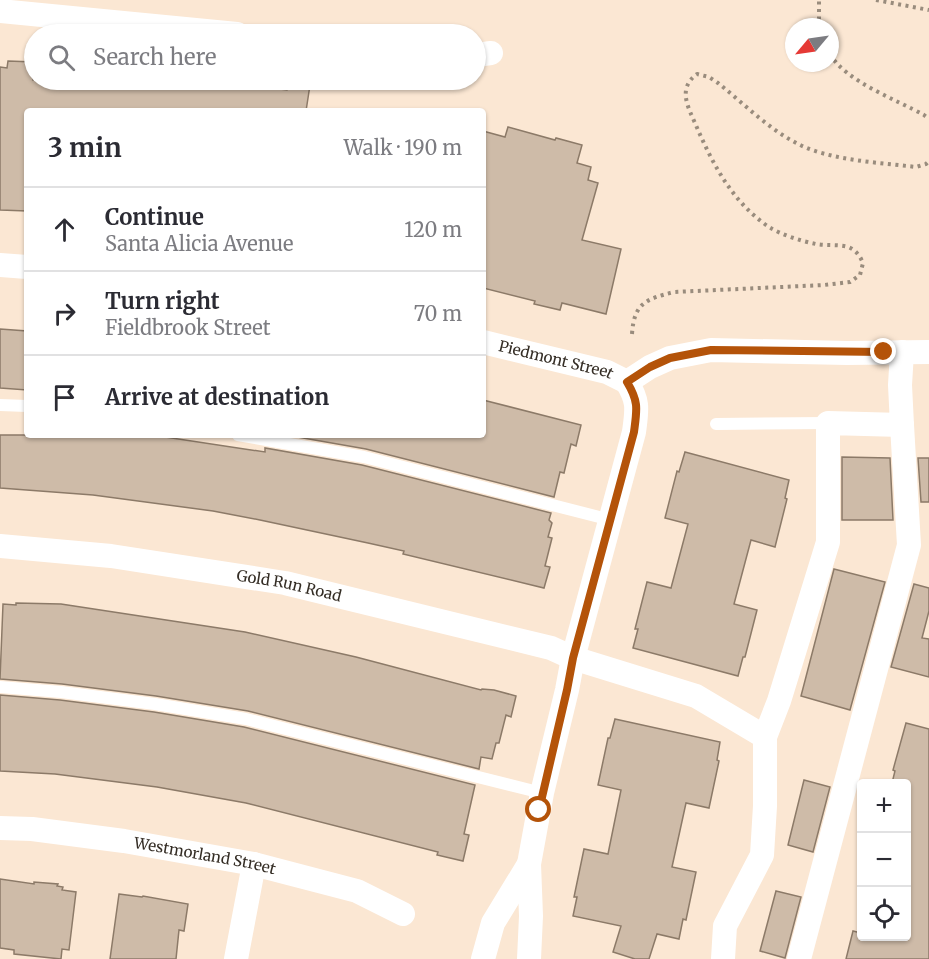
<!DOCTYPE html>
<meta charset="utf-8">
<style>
:root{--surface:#fff;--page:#f2f2f3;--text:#2b2b33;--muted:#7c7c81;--line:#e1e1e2}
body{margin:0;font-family:Merriweather,serif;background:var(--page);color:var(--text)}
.controls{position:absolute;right:18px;bottom:18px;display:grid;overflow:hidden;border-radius:6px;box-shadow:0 2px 4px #0004}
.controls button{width:54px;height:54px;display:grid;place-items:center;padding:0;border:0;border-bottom:2px solid var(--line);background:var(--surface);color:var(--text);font:30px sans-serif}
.compass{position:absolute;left:785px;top:18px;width:54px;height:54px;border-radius:50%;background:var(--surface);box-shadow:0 2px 4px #0004;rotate:241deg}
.stop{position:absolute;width:18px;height:18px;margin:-14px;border:4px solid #b45309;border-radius:50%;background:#fff}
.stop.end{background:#b45309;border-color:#fff;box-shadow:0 2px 6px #0008}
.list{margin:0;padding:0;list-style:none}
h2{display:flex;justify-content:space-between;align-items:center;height:78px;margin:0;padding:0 24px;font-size:26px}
h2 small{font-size:20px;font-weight:400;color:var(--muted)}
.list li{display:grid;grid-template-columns:39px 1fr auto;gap:18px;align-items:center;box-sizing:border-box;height:84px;padding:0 24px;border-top:2px solid var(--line)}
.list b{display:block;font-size:22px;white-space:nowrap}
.list p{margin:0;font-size:20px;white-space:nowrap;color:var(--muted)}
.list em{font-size:20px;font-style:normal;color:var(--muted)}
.icon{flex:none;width:33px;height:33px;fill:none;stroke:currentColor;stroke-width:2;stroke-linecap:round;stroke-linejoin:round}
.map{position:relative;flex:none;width:929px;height:959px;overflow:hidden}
.search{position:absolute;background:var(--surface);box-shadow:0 2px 4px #0004;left:24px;top:24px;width:462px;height:66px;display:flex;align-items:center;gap:15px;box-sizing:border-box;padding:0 21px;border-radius:33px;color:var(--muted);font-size:22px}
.panel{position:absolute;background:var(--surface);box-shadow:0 2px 4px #0004;left:24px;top:108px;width:462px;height:330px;border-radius:6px}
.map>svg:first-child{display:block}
.building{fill:#cebba8;stroke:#8c7a68;stroke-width:1.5}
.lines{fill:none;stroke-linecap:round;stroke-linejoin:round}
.path{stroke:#998c7d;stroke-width:4;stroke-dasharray:3 4.5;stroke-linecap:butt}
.lane{stroke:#fff;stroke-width:12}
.street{stroke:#fff;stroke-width:24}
.route{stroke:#b45309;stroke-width:8}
.labels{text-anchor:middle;stroke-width:5;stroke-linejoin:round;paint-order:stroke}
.street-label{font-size:15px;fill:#342d25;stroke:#fff7ef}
</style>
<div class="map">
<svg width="929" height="959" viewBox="0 0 929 959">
<rect width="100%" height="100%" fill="#fbe7d3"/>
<g class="building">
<path d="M8,61L34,62L33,80H208L287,90L289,82L310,85L306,111H27V211L0,210V67L7,68Z"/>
<path d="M508,127L555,140L556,138L582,145L577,163L591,167L588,180L598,183L582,240L621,249L606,314L562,303L560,310L534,304L535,301L483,288V131L505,137Z"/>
<path d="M0,329L27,331V390L0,388Z"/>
<path d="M483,400L581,425L576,446L571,444L564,473L560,472L554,497L366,449L286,435H483Z"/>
<path d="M0,435H152L265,452V448L362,465L551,513L549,520L552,523L548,537L552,538L545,566L550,567L544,588L403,554L404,551L368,543L260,520L213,511L93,495L0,488Z"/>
<path d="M685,452L789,480L785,498L787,499L775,547L751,540L734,604L757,610L745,657H743L738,676L633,648L638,629H635L647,582L671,588L688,524L665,518L677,471L679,472Z"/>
<path d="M842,457L890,458L893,520H842Z"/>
<path d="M918,458H929V502H921Z"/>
<path d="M834,569L885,582L850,710L801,696Z"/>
<path d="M914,584L929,588V611L922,638L929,639V677L891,667Z"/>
<path d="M16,603L61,604L245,632L356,657L481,690L482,689L494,690L516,696L511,717L506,715L499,743H496L492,759L481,757L479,769L248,711L156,696L62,684L0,679L3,604L16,605Z"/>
<path d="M0,695L60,700L154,712L244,727L475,785L464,834L469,835L463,861L437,855L438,852L246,803L157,787L55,774L0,771Z"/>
<path d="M615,719L720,742L717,760L719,761L709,808L686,803L672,867L696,872L686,920L683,919L679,939L657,934L649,959H635L613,952L621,926L573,916L577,897H574L584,849L608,854L621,790L598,785L608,738H610Z"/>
<path d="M906,723L929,729V959H846L853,931L861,933V936H906V783H892L895,771L893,770Z"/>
<path d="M804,780L830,787L813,852L788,845Z"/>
<path d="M0,879L34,884V882L58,884L57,886L63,887L62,890L76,892L69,950L62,949L61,959L14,954V950L0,948Z"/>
<path d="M776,891L801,897L785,958L760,951Z"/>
<path d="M119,894L142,897L143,896L188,904L184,931L179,930L176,959H110Z"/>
</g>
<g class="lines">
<g class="path">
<path d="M876,0L929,10"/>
<path d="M819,27V0"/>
<path d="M830,54C845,81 897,100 924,115L929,119"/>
<path d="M632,334C634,303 646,299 674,292L824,285L850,282L860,275L863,263C860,256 856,250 848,247C838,244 826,246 816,244C801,241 782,235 769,227C732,202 712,163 695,123C687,105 678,88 697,74L709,77L718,83C747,106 776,137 812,150C844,161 882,163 916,167L926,164L929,161"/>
</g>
<g class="lane">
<path d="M0,405L27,406"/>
<path d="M716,424L828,423"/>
<path d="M238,435L364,457L611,520"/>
<path d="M0,687L61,692L155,704L246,719L542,793"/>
</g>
<g class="street">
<path d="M0,11L237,34"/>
<path d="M476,55L491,53"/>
<path d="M0,265L27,267"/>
<path id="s1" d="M483,342L607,372L627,382"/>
<path d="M627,382L650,367L670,358L711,350L847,353L929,352"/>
<path id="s2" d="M0,546L111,556L285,583L551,648L573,658L696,696L765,737"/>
<path id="s3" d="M0,828L32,829L124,841L254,864L357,891L403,914"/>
<path d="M236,959L254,864"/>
<path d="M483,959L493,923L529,864"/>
<path d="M529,959L531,916L529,864L542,793L567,690L573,658L634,432C637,409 639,402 627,382"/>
<path d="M723,959L725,926L762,855L765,806V737L779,701L828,542V423L902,425L900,385L902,352"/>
<path d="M799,959L909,545L902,425"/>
</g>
</g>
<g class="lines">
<path class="route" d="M539,810L567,690L573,658L634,432C637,409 639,402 627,382L650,367L670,358L711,350L884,352"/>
</g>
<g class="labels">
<g class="street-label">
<text dy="5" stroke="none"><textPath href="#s1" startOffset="75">Piedmont Street</textPath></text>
<text dy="5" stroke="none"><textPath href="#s2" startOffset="292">Gold Run Road</textPath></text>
<text dy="5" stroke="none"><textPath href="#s3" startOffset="207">Westmorland Street</textPath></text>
</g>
</g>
</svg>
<div class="controls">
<button>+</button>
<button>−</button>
<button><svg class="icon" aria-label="locate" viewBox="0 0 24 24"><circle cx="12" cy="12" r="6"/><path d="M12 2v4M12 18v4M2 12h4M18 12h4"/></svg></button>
</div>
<svg class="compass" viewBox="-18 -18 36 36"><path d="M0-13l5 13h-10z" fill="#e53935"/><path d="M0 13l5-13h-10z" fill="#7c7c81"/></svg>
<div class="stop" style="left:539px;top:810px"></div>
<div class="stop end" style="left:884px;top:352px"></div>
<div class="search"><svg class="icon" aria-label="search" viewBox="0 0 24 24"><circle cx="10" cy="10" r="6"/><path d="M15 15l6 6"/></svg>Search here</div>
<section class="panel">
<h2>3 min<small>Walk · 190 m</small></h2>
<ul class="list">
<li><svg class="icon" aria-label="ahead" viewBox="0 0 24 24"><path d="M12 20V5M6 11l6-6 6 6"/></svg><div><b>Continue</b><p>Santa Alicia Avenue</p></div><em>120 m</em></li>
<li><svg class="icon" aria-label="right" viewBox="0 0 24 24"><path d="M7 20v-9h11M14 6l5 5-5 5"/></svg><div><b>Turn right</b><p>Fieldbrook Street</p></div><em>70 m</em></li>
<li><svg class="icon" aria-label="arrive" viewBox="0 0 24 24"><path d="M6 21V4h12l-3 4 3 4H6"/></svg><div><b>Arrive at destination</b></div></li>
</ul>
</section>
</div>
